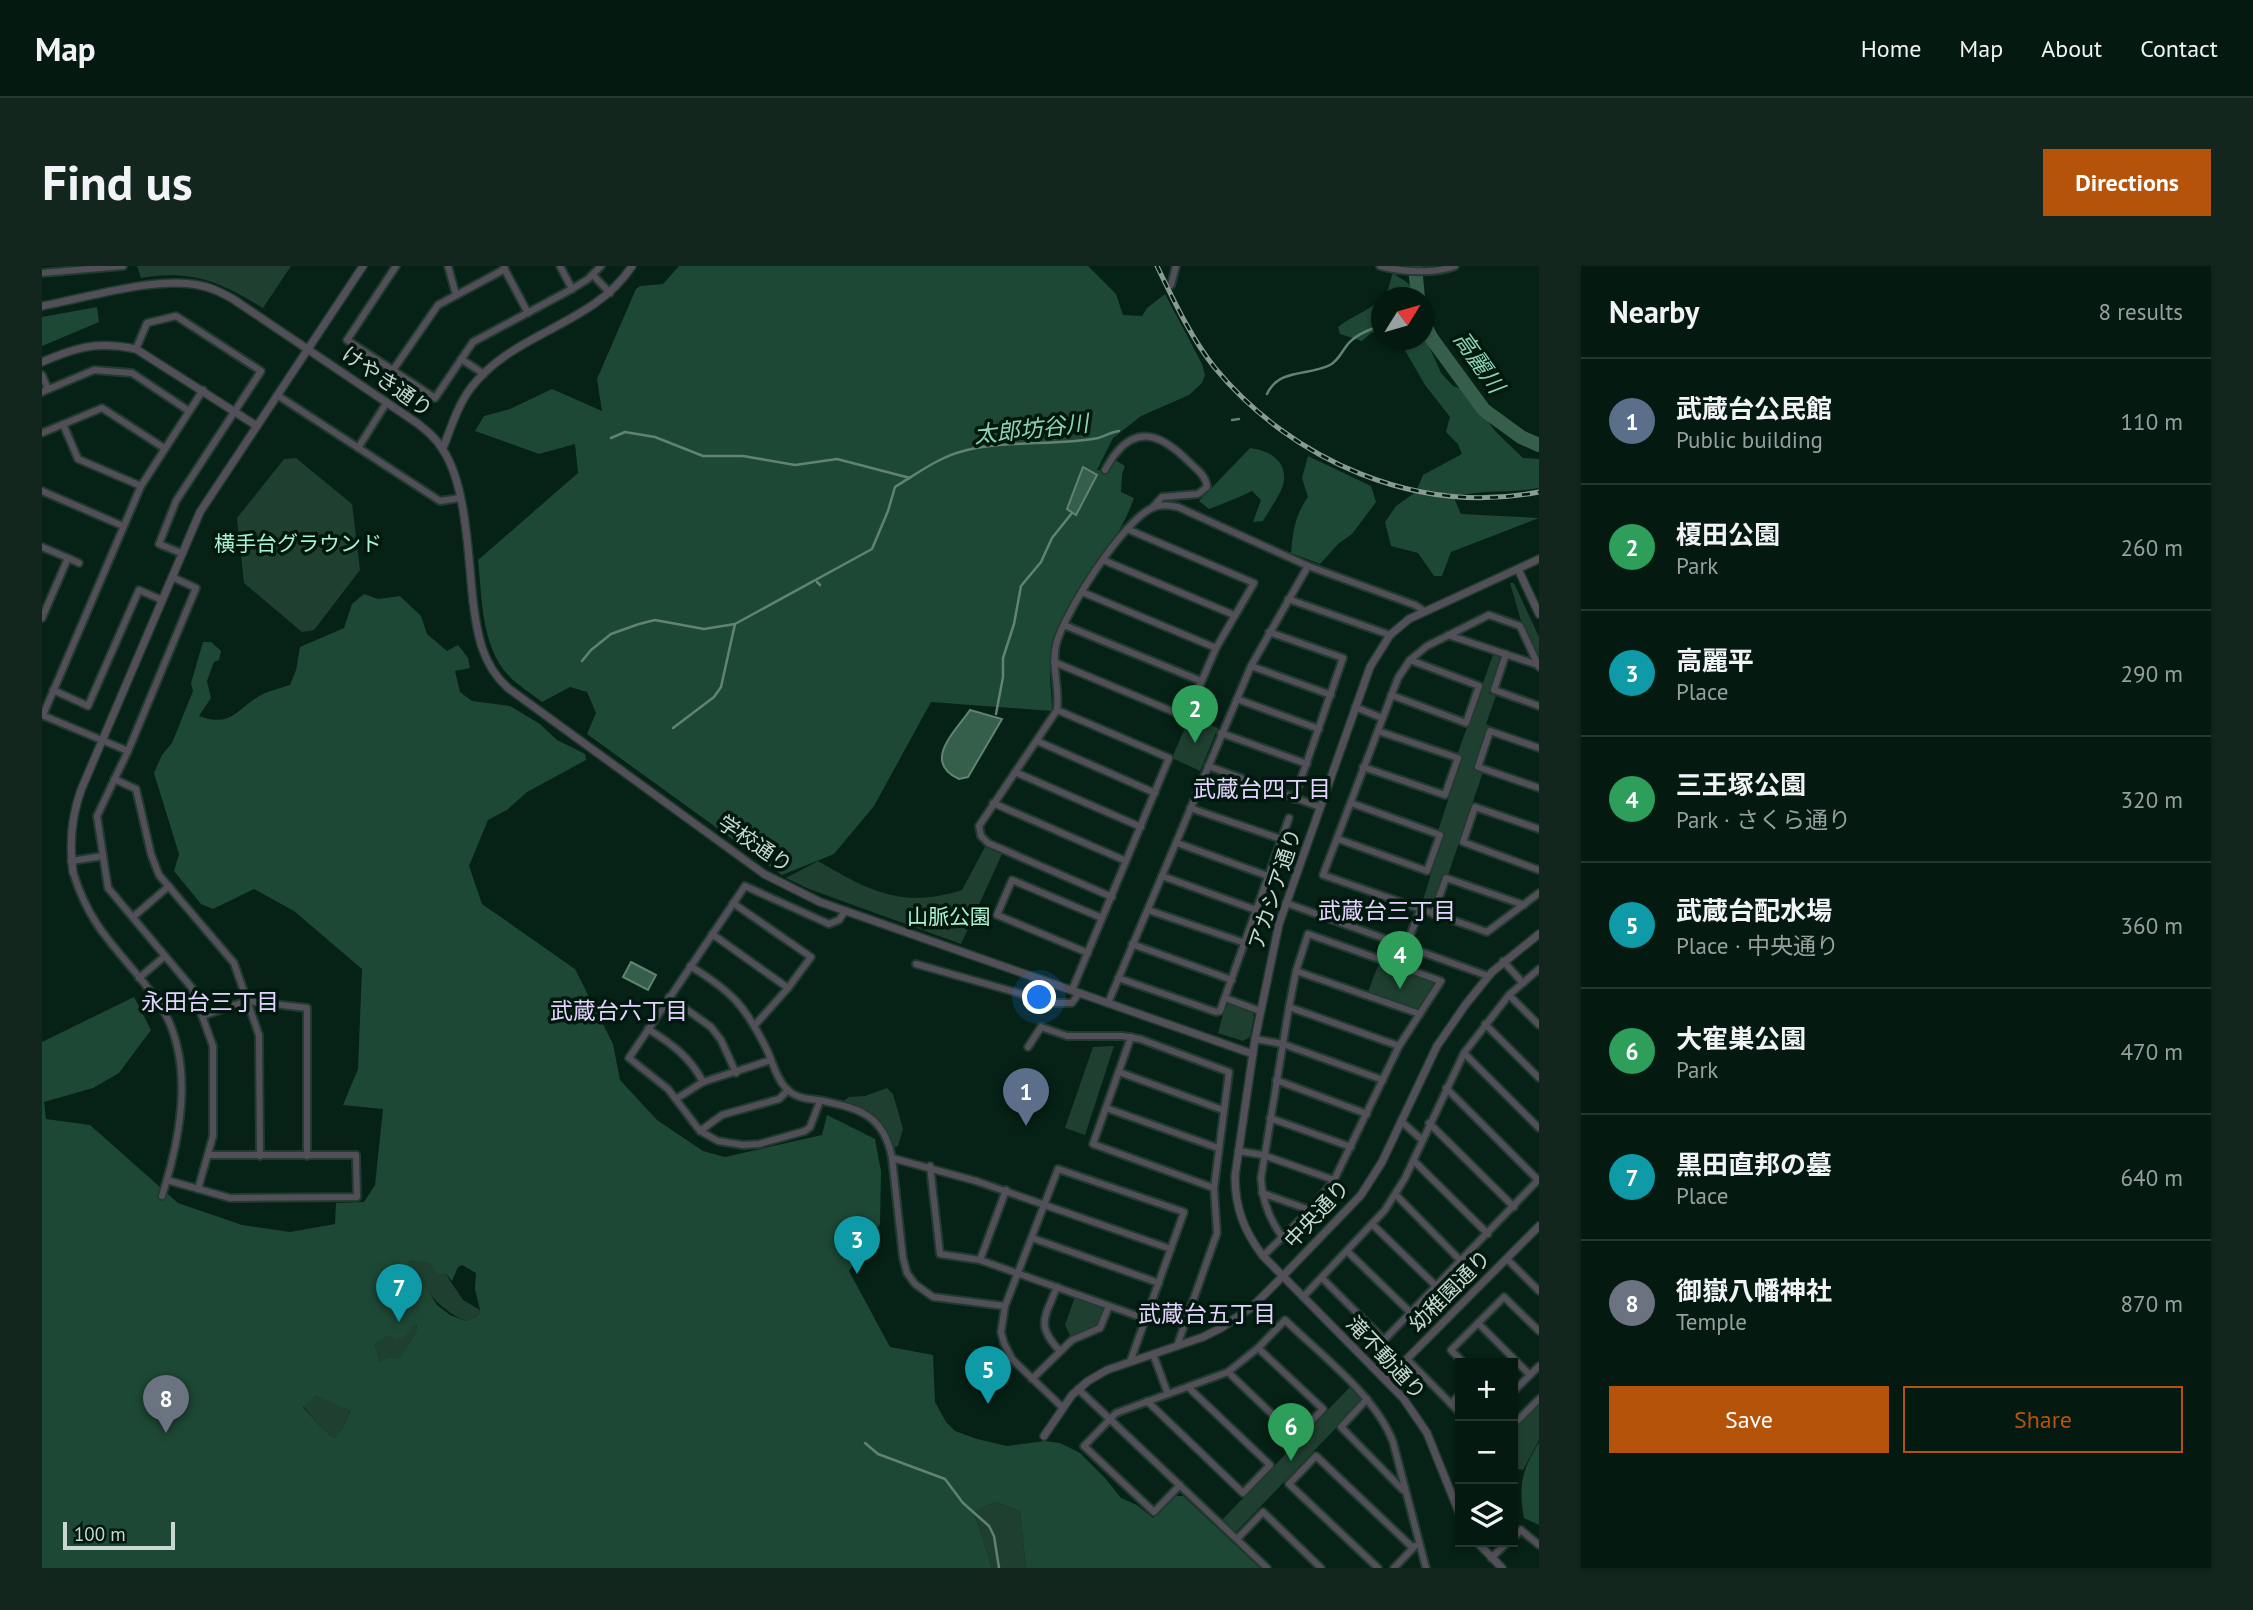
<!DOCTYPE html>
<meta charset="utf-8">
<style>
:root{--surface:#041910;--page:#12261e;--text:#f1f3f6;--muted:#97a09f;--line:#253830;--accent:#b45309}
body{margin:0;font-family:"PT Sans","Noto Sans JP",sans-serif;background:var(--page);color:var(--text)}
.controls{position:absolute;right:21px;bottom:21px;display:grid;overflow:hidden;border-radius:0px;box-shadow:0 2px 5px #0004}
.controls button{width:63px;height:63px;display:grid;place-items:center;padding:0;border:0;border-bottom:2px solid var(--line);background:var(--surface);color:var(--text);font:35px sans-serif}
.compass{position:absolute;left:1329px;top:21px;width:63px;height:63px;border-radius:50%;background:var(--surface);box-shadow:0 2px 5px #0004;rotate:53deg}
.scale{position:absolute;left:21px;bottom:18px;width:112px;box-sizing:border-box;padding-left:7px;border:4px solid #c8d8d0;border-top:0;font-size:19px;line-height:24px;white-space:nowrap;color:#c8d8d0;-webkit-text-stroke:5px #00180d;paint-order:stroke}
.you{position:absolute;left:998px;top:732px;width:24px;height:24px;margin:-18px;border:5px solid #fff;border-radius:50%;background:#1a73e8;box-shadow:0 0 0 10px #1a73e833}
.badge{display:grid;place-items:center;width:46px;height:46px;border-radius:50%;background:var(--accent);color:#fff;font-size:23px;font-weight:700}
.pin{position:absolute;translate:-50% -58px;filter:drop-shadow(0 2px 4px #0008)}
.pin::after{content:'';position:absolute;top:37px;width:24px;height:21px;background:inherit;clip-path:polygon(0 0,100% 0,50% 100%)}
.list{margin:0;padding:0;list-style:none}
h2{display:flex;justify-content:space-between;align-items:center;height:91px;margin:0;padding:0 28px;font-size:30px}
h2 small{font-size:23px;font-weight:400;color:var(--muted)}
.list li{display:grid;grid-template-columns:46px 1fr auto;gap:21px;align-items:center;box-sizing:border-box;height:126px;padding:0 28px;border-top:2px solid var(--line)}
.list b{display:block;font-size:26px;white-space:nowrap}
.list p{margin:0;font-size:23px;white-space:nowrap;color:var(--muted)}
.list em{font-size:23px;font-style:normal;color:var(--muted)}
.actions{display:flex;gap:14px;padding:21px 28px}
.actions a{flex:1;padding:16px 0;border:2px solid var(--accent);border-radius:0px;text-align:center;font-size:24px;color:var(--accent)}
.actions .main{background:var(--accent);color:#fff}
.icon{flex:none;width:38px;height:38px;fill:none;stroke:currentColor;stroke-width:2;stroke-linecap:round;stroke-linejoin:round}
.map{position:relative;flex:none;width:1497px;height:1302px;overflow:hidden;border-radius:0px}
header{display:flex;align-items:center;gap:42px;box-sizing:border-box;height:98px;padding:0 35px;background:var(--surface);border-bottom:2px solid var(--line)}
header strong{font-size:33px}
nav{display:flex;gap:38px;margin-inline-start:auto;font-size:24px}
.intro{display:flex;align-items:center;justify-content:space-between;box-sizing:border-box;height:168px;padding:0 42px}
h1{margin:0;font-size:49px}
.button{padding:18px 32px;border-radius:0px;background:var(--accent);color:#fff;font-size:24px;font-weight:700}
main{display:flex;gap:42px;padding:0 42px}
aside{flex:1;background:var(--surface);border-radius:0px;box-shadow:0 2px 5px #0004}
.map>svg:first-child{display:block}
.green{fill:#1f4031}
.forest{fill:#1e4836;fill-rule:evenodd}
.water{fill:#355e4b;stroke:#618373;stroke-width:2}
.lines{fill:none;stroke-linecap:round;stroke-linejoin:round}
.stream{stroke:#618373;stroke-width:2.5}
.river{stroke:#355e4b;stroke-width:14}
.minor-casing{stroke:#213b30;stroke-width:10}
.tertiary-casing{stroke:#213b30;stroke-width:10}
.minor{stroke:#534f59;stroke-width:6}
.tertiary{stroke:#534f59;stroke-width:7}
.rail-casing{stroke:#889c93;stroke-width:5}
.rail{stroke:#00180d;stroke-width:2.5;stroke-dasharray:8;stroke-linecap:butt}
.labels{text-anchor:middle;stroke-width:7;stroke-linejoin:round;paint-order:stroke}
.street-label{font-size:21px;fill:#c8d8d0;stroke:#00180d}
.park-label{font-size:21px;fill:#abf3d1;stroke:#00180d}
.water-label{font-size:23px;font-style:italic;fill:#8cd4b3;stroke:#00180d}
.neighbourhood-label{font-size:23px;fill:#e4d3fd;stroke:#00180d}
</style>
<header>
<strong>Map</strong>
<nav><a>Home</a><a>Map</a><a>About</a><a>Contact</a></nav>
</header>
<div class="intro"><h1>Find us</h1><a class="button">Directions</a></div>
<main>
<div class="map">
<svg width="1497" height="1302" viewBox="0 0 1497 1302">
<rect width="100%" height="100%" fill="#062116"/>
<g class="green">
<path d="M95,0H249L221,42C179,16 149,3 99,12Z"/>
<path d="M254,192L310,238L318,304L272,364L260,366L202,317L195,252L242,193Z"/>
<path d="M1468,317H1472L1497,371V394L1479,355Z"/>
<path d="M1451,389L1457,390L1458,393L1447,427L1454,430L1444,458L1448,460L1431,503L1441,506L1406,609L1401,608L1390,641L1387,643L1379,640L1402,567L1396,565L1420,491L1415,489Z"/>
<path d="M1148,450L1176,462L1158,505L1130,492Z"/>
<path d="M943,581L960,588L919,678L767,623L744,612L776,595C827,625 860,643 920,624Z"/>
<path d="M1337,697L1389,715L1392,719L1378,742L1374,744L1326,726Z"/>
<path d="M1188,738L1210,746L1212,750L1208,771L1201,775L1176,767L1183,741Z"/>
<path d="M1072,780L1043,869L1023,862L1051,781Z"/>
<path d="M845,822L851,828L861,863L856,880L851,882C845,857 826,841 802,835L807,831L823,830Z"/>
<path d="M367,995L389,997L399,1006L403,1007L421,1034L438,1044L436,1050L424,1055C397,1044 380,1021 367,995Z"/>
<path d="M1033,1031L1060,1041L1062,1046L1056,1059L1029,1071L1023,1059Z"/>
<path d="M371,1058L375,1061V1065L357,1092L338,1096L333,1079L347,1069L366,1063Z"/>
<path d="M1308,1121L1319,1132V1136L1193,1267L1180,1254Z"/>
<path d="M274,1130L308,1143L301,1162L292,1172L280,1162L261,1140Z"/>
<path d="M1497,1138V1174L1481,1204L1471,1202V1165Z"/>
<path d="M953,1236L978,1245L984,1302H950L932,1246Z"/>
</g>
<g class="forest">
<path d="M637,0H1046L1074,28L1081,49L1100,50L1105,42L1123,28L1160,98L1163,109L1160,117L1147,129L1099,150L1071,172L1055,204L1067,205L1073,194L1083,200L1080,208L1079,226L1092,232C1074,285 1026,325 1010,380C1005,400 1010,424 1010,445L889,436L832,540L792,588L740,609L545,468L554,447L545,426L528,421L500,436C489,427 475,419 466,409C439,379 440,331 436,294L536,207L533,178L497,188L433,165L442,150L468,143L510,123L560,145L555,113L594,23L598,20L621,18Z"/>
<path d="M1351,7C1363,17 1370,14 1370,31L1339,32V65L1329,67L1320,75L1298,68L1296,61C1311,49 1330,44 1343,29C1347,24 1348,14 1351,7Z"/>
<path d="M55,41L57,56L0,80V51Z"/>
<path d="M1382,69L1399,107L1411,120L1422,124L1454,166L1481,192L1497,193V222C1469,228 1437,222 1412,232L1419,248L1497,252L1409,286L1400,310H1392L1376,287L1349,280L1343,256L1354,240L1374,226L1381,209L1420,188L1416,178L1404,166L1408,151L1383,119L1357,74H1381Z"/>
<path d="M1208,182C1225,184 1244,193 1242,214C1241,226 1227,244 1221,255L1211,256L1219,234L1210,225C1196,232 1182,237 1167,243L1157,235Z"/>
<path d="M1266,190L1329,220L1334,236L1310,268L1296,278L1278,298L1249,287C1251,265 1253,249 1266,231L1260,212Z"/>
<path d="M322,328L336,333L358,330L379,350L385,368L405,385L416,379L426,392L428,402L413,405L418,426L430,435L468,440L498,458L515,474L543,488L544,494L485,526L465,544L446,554L427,600L440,638L533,703L571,778L578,814L615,854L661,885L683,891L780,869L785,849L833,873L839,905L838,958L807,1005L848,1081L891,1089L893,1136L904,1156L913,1165L935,1173L965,1180L1003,1175L1018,1177L1038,1187L1063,1212L1079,1232L1095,1239L1111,1252L1133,1230H1141L1218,1302H984L978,1245L953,1236L932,1246L950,1302H0V776L92,731L109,764L77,807L51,822L2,836L4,853L48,859L136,937L200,959L248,966L293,958L294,937L322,936L333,919L341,843L301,839L316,803L320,703L252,645L212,623L171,643L159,638L132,605L137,588L112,507L120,489L130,477L151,425L149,417L161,376H169L179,385L177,394L172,396L165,415L169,432L157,450C191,463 196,440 221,428C230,424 239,422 248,419L254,404L258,381L302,362L310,338ZM367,995L389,997L395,1008L403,1007L410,1015L416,1001L420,999L434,1007L433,1023L438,1044L436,1050L424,1055L408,1049L395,1039ZM371,1059L375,1060V1065L357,1092H346L338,1096L333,1079L347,1069L355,1074L364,1069ZM274,1130L308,1144L301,1162L292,1172L280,1162L261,1141Z"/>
<path d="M1497,1176V1259L1482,1252C1476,1218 1480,1205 1497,1176Z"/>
</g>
<g class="water">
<path d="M1041,201L1055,209L1034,249L1025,243Z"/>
<path d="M928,444L960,453L926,511L917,513C880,496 912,467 928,444Z"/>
<path d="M589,696L614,709L606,724L581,711Z"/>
</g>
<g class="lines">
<g class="stream">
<path d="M1225,128C1237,102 1267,110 1288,99C1299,93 1301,81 1310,74C1320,65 1329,64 1339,59"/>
<path d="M1190,154L1197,153"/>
<path d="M569,172L583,166L613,171L661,190H701L753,199L795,193L868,212"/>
<path d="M775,316L778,319"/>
<path d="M540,395L549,384L569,368L597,358L613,354L662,363L693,358L830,283L846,245L853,221C876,207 898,190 925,184C968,174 1013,180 1056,172C1063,170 1069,166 1077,165"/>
<path d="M954,448L961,411V392L972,358L979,320L999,296L1010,272L1030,247"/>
<path d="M631,462L672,431L679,421L693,358"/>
<path d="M823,1177L836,1188L903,1213L921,1237L947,1260L952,1270L957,1302"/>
</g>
<g class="river">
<path d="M1373,0L1376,32"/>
<path d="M1381,56L1390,73L1442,144L1479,171L1497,179"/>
</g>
<defs>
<g id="minor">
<path d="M354,0L305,74L393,132L431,76L530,23L546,13L559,0"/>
<path d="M406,0L414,29"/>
<path d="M518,0L530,23"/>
<path d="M1338,0C1360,6 1392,8 1413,0"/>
<path d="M462,2L486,47"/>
<path d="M0,7L81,0"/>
<path d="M551,9L568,27"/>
<path d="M1129,19L1134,0"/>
<path d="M94,83L105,57L134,50L219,105L134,235L117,278L139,287"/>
<path d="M419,93L442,108"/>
<path d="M351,104L396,39L463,3"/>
<path d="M0,109L6,123"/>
<path d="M0,126L52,104L90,107L147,145"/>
<path d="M235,129L398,235L418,232"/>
<path d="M21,158L36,193L99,220"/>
<path d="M0,167L60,142L122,182"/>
<path d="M316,182L345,136"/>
<path d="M1063,204C1067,198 1070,191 1075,186C1099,157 1125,174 1146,195C1154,203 1164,209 1165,221L1156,228L1120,231L1111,241"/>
<path d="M0,225L81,260"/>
<path d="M0,281L26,292L0,352"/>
<path d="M26,292L37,297"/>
<path d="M1061,294L1192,349"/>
<path d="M130,311L154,322L86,485L55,550L66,622L150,722L171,780V870L156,923"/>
<path d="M1040,326L1174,382"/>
<path d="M1246,333L1348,369"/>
<path d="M1022,359L1159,415"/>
<path d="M1227,366L1301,392L1252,533"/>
<path d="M1406,369L1496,399"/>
<path d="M1464,388L1452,424L1497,440"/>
<path d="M1012,396L1144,451L1174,382L1212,317L1085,263"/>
<path d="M1209,400L1289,429"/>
<path d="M1497,401L1478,360L1447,349L1385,380L1368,394L1356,412L1281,609L1445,666L1497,627"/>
<path d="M11,424L46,440L97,324L120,334"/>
<path d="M1349,429L1424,457L1437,420L1368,394"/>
<path d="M1195,433L1277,463"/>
<path d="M1313,441L1340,452"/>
<path d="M1015,444L1127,492L1030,724"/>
<path d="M0,449L86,485"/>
<path d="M1,449L99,220L161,124"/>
<path d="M1179,467L1265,498"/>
<path d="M995,475L1113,527"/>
<path d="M1497,482L1448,465L1436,501L1497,522"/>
<path d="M1166,500L1278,541"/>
<path d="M1321,501L1403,529L1416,492L1336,465"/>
<path d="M973,506L1099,561"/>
<path d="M72,513L94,523L109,588L117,609L192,697L217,769L218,890"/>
<path d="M951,537L1084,595"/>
<path d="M1148,542L1239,573"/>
<path d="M1497,563L1433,541L1421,576L1497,604"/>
<path d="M1296,573L1385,605L1398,569L1309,537"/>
<path d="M1135,577L1226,610"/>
<path d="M29,595L61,590"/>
<path d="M31,606C49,665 78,684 112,730C155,787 140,867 120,930"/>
<path d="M1120,610L1214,644"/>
<path d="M1070,631L946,577L939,570L937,560L1015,444C1018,422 1009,401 1014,379C1021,348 1081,255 1110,242C1118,238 1127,239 1136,241L1266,300L1373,339L1382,345"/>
<path d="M691,637L769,691L746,722L713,759"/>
<path d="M1244,637L1446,710"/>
<path d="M1106,644L1203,677"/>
<path d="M1391,648L1404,612L1482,639"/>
<path d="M91,651L127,620"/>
<path d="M670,668L746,722"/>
<path d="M1090,678L1190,714"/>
<path d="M1364,680L1378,644"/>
<path d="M1046,687L955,649L970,614L1060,652"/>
<path d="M1461,695L1481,717"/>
<path d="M874,698L1012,737H1030L1037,727"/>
<path d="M648,700C691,726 704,741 726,786C731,798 736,816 746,824C754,832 766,833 776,834C816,842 842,848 850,892L861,992L865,1007L873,1018L891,1031L963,1040"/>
<path d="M1254,705L1378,748"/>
<path d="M97,712L123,690"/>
<path d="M1076,712L1174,746L1178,745L1247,552"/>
<path d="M1467,729L1497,759"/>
<path d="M627,731L669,761L679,774L694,807"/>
<path d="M1183,732L1218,745"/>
<path d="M1066,737L1209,400L1266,300"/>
<path d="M1247,741L1357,780"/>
<path d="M160,750L205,735L265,742V890"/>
<path d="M1443,758L1497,812"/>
<path d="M606,763C630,778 648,791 661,816"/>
<path d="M1089,771L1051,878L1172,922"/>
<path d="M1213,773L1241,778L1341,814"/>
<path d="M986,781L999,761L1025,770H1080L1098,773L1187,806L1172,922L1175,967L1135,1080"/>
<path d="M1422,787L1497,862"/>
<path d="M1077,806L1181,844"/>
<path d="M1234,814L1325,848"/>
<path d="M1404,822L1496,914"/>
<path d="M634,833L661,816L729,794"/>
<path d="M778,835L768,861L763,865L717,878L701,879L676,875L658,865L626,823L587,792L703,620L787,658L797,654L803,645"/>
<path d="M1064,842L1176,882"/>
<path d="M1228,852L1309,881"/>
<path d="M1359,855L1380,874"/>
<path d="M1387,857L1472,941"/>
<path d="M658,865L680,849L737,833L746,824"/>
<path d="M1196,885L1221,889L1292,914"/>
<path d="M850,892L934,915L1129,983"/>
<path d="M1372,895L1446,968"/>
<path d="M888,900L898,988L938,994L1104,1053"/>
<path d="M125,914L188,932L315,931L314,889H166"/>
<path d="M1220,927L1268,944"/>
<path d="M1354,929L1419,995"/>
<path d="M1330,958L1394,1020"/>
<path d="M990,972L1117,1017"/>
<path d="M1305,985L1369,1047"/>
<path d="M1221,990L1268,944L1292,914L1357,780L1399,715L1266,668L1254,705L1247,741L1219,912C1220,935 1227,953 1241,972"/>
<path d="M1465,993L1497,1025"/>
<path d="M938,994L964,924"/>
<path d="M1280,1012L1342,1074L1497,913"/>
<path d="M1015,1021C1003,1051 993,1059 1018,1085"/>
<path d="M1261,1031L1343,944L1363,912L1422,787L1467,729L1497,703"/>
<path d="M1436,1057L1488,1109"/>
<path d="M1111,1088L1126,1128"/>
<path d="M1365,1093L1418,1147"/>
<path d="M1422,1097L1409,1084L1462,1031L1497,1065"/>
<path d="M1186,1106L1254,1171L1281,1143L1216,1082"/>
<path d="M990,1113L1030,1074L1058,1062L1067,1040"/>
<path d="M1036,1123L1225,1302"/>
<path d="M1471,1126L1497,1100"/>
<path d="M1325,1133L1299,1161L1361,1224"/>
<path d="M1105,1135L1201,1227L1228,1199L1146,1121"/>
<path d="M1409,1138L1418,1128"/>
<path d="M1021,1142L970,1093L962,1077L959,1066L963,1040L1016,903L1142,946L1088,1096"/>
<path d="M1471,1159L1497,1133"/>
<path d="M1138,1219L1112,1246L1042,1180L1074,1147L1186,1106L1216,1082L1243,1054C1278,1088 1334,1130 1351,1176L1384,1302"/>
<path d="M1471,1272L1479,1264L1497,1279"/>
<path d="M1195,1273L1221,1246L1279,1302"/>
<path d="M1449,1292L1466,1276"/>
<path d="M1336,1302L1247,1218L1274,1190L1371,1282"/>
<path d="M1352,1302L1373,1280"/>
</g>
<g id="tertiary">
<path d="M0,40C44,32 114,10 156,19C169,21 180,27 191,33L375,157C385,165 395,173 401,184C425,220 426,292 431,335C435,368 440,399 466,422L722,608L778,636L1211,788"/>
<path d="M0,96C35,81 55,75 94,83L215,160"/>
<path d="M401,182C409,162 415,141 428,123C470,66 551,60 590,0"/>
<path d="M1476,303L1497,348"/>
<path d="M31,606C27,577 29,552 39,524L158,246L321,0"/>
<path d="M1344,1114L1497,960"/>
<path d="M1002,1170L1030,1129L1046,1115L1065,1104L1161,1071L1179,1062L1210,1041L1241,1010L1319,929L1340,896L1395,780L1424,738L1450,706L1497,668"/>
<path d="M1418,1249L1385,1167L1361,1132L1221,990C1202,965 1193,942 1193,910L1213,773L1237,658L1328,401L1348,369L1367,353L1497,293"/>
<path d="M1435,1276L1460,1302"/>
</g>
</defs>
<use href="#minor" class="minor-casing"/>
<use href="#tertiary" class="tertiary-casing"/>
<use href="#minor" class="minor"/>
<use href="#tertiary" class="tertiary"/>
<defs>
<path id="rail" d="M1115,0C1132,35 1149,72 1173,102C1250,195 1376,250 1497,226"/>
</defs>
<use href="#rail" class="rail-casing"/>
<use href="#rail" class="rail"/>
</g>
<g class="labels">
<g class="street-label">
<text transform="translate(345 116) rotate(35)" y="7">けやき通り</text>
<text transform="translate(713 578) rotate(34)" y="7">学校通り</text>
<text transform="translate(1233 623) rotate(-72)" y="7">アカシア通り</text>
<text transform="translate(1275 948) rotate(-47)" y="7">中央通り</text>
<text transform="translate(1408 1025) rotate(-45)" y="7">幼稚園通り</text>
<text transform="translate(1344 1092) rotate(47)" y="7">滝不動通り</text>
</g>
<g class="park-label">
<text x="256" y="285">横手台グラウンド</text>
<text x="907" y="658">山脈公園</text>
</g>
<g class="water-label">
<text transform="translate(1437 96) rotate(55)" y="8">高麗川</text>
<text transform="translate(989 163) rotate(-6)" y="8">太郎坊谷川</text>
</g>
<g class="neighbourhood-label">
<text x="1220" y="531">武蔵台四丁目</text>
<text x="1345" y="653">武蔵台三丁目</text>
<text x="168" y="744">永田台三丁目</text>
<text x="577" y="753">武蔵台六丁目</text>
<text x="1165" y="1056">武蔵台五丁目</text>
</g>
</g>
</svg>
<div class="controls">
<button>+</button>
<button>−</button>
<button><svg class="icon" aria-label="layers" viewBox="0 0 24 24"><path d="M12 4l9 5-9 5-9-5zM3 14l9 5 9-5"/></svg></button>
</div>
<svg class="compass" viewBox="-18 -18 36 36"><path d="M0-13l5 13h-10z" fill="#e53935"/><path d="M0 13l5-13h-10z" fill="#97a09f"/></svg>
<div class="scale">100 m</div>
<div class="you"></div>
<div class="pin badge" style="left:984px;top:860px;background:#5c6f8a">1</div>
<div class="pin badge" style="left:1153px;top:477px;background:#2e9e5b">2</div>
<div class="pin badge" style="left:815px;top:1008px;background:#0f9aa8">3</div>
<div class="pin badge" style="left:1358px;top:723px;background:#2e9e5b">4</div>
<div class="pin badge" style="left:946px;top:1138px;background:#0f9aa8">5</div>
<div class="pin badge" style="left:1249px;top:1195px;background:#2e9e5b">6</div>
<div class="pin badge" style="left:357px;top:1056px;background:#0f9aa8">7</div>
<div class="pin badge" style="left:124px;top:1167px;background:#6b7280">8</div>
</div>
<aside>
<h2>Nearby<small>8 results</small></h2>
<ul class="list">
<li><span class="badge" style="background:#5c6f8a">1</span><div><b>武蔵台公民館</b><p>Public building</p></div><em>110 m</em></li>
<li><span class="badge" style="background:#2e9e5b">2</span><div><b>榎田公園</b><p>Park</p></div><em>260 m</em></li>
<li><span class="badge" style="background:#0f9aa8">3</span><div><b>高麗平</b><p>Place</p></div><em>290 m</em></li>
<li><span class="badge" style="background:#2e9e5b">4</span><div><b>三王塚公園</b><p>Park · さくら通り</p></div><em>320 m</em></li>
<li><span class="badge" style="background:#0f9aa8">5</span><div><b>武蔵台配水場</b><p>Place · 中央通り</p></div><em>360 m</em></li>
<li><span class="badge" style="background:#2e9e5b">6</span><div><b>大寉巣公園</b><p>Park</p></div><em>470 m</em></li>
<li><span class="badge" style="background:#0f9aa8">7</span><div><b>黒田直邦の墓</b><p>Place</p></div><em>640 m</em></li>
<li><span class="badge" style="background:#6b7280">8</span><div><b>御嶽八幡神社</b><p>Temple</p></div><em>870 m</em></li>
</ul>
<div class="actions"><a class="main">Save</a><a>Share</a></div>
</aside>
</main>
